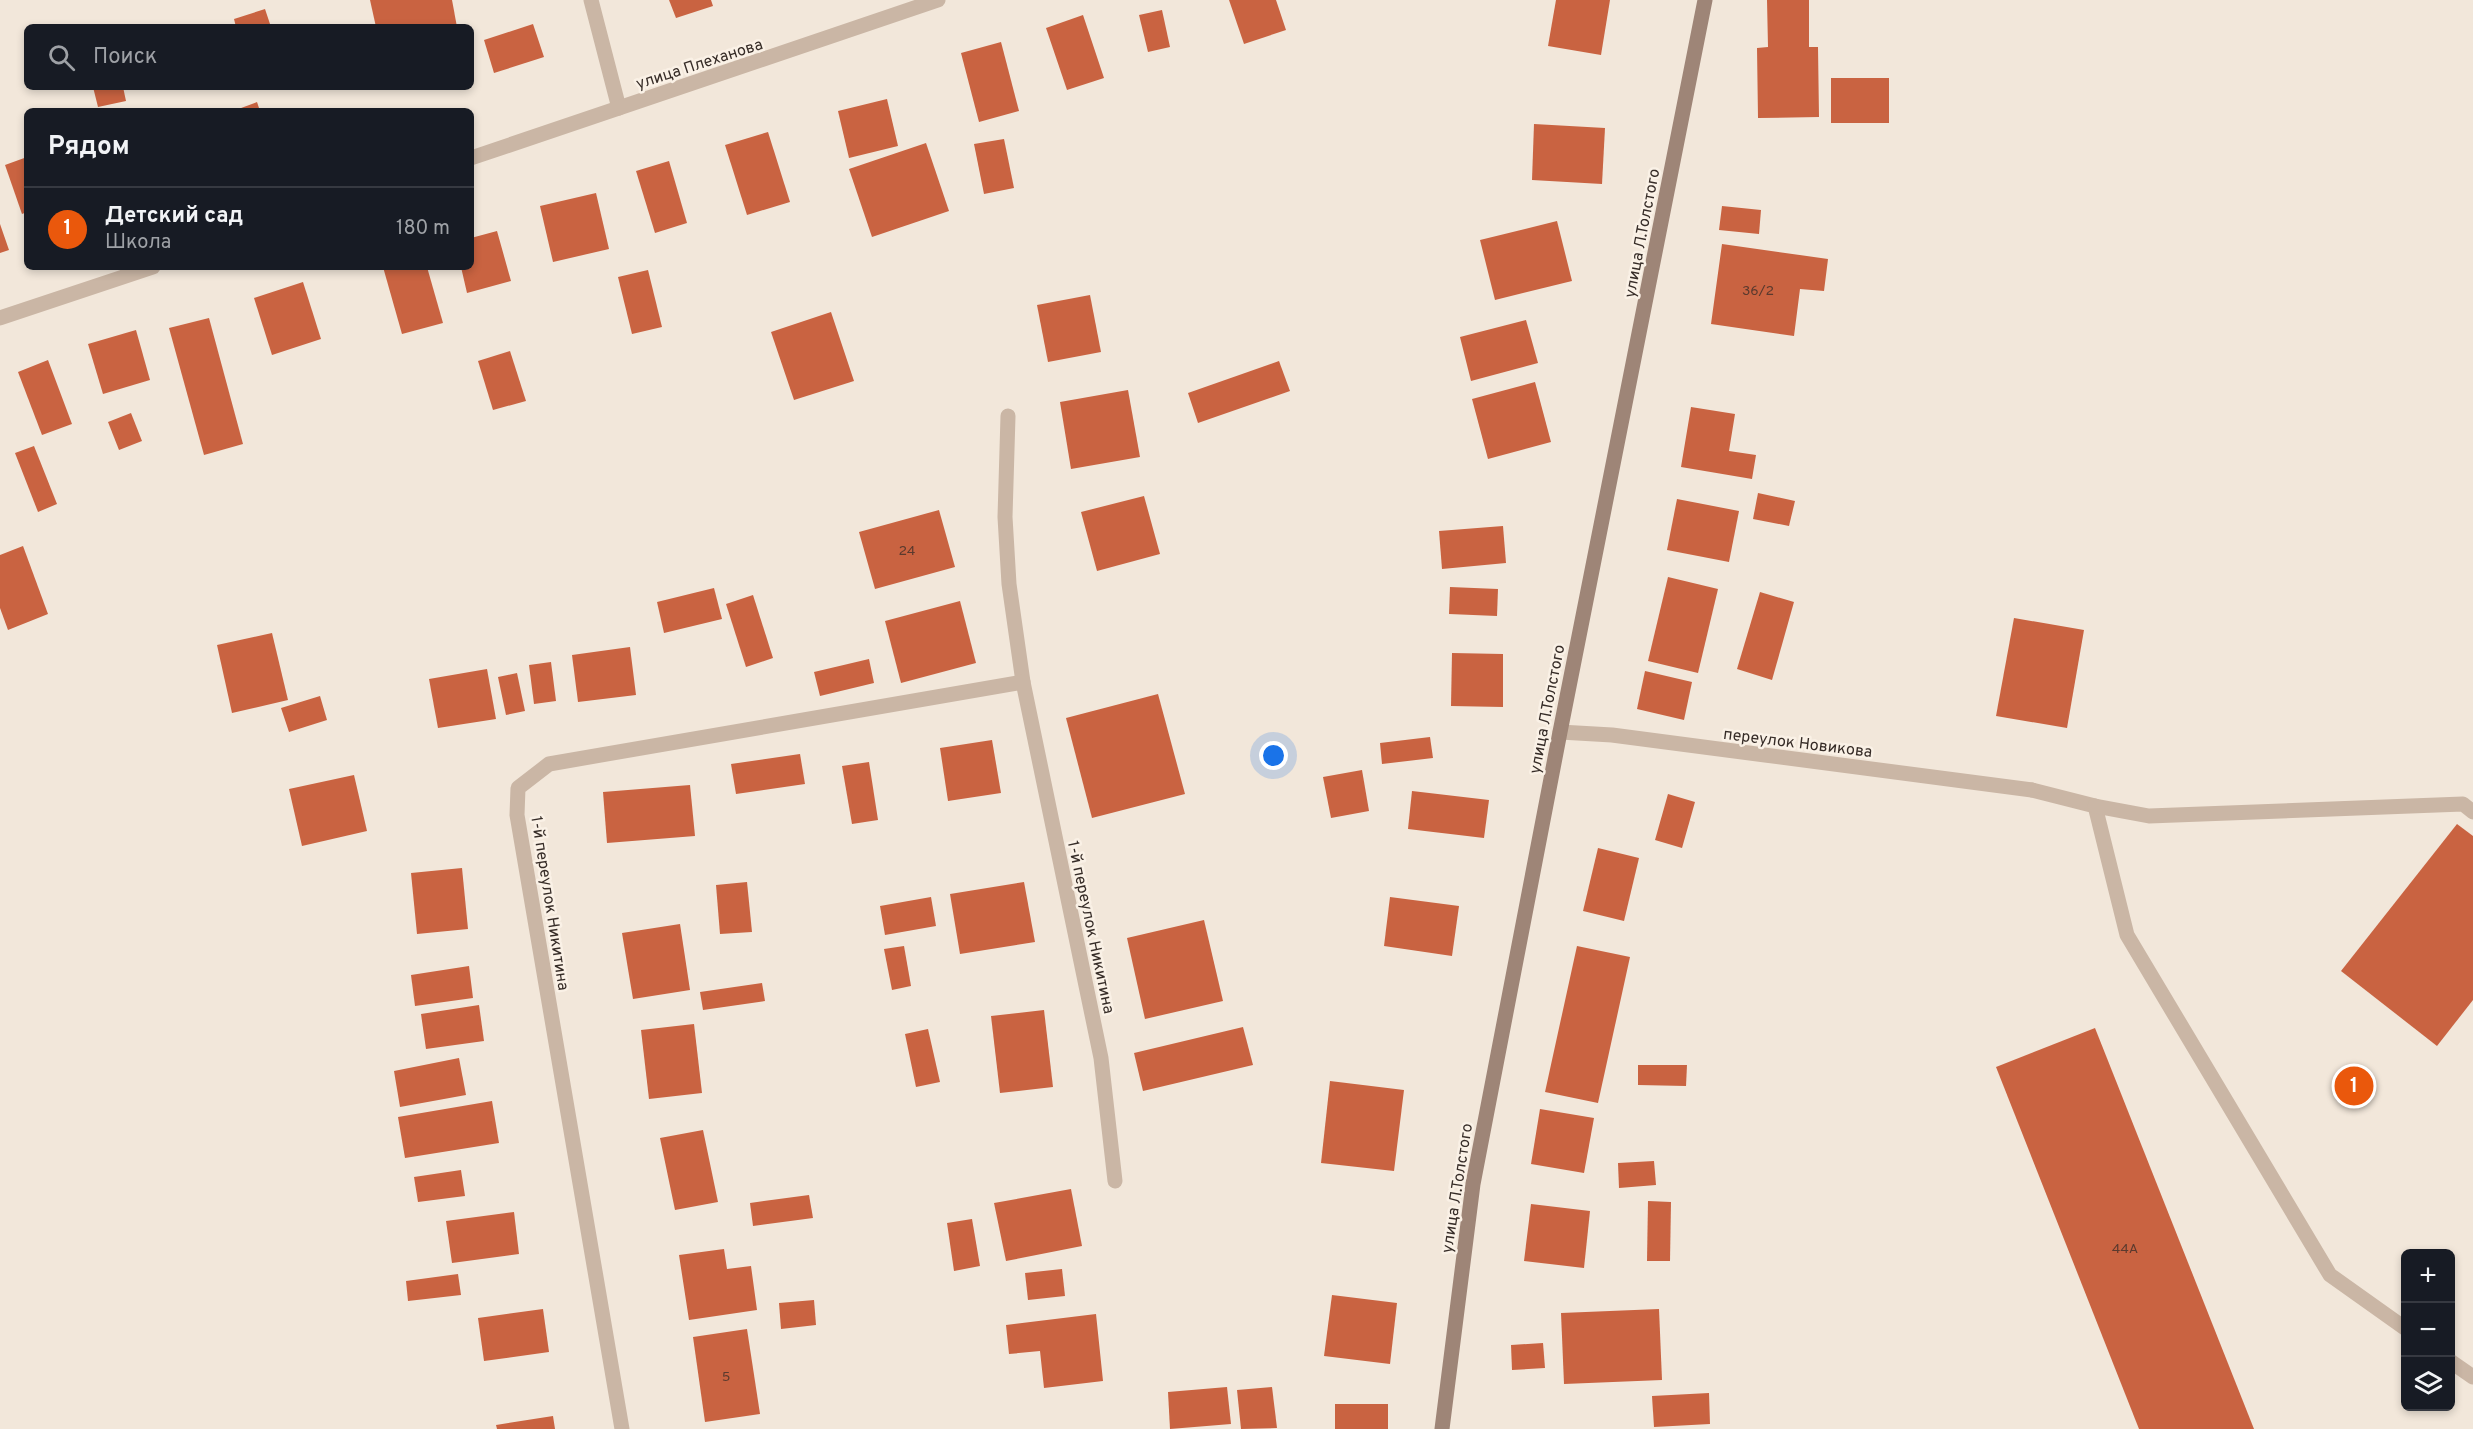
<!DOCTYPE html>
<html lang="ru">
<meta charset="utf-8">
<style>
:root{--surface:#171b24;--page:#20242c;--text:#f1f3f6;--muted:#9ea1a6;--line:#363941;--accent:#ea580c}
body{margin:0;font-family:Overpass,sans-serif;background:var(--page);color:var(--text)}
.controls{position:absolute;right:18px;bottom:18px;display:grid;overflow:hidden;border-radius:9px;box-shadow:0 3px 9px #0003}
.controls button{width:54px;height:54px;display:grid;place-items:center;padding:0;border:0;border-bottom:2px solid var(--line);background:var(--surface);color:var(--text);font:30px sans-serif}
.you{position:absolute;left:1274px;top:756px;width:21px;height:21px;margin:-15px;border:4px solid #fff;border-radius:50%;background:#1a73e8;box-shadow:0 0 0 9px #1a73e833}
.badge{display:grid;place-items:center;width:39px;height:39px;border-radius:50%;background:var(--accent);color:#fff;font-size:20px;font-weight:700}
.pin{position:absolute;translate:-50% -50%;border:3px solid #fff;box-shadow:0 2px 6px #0006}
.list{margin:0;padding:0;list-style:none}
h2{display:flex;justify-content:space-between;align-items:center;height:78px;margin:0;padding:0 24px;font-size:26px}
h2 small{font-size:20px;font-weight:400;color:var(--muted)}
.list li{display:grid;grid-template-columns:39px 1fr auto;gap:18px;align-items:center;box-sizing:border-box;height:84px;padding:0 24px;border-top:2px solid var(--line)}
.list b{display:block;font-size:22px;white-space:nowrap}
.list p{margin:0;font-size:20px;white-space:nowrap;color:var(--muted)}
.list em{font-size:20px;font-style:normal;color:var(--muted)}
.icon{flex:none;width:33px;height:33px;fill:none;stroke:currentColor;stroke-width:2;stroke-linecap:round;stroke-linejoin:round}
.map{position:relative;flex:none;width:2473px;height:1429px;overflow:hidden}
.search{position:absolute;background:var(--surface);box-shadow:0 3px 9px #0003;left:24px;top:24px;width:450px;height:66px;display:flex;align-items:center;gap:15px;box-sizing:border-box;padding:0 21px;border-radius:9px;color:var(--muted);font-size:22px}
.panel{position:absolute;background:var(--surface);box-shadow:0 3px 9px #0003;left:24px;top:108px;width:450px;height:162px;border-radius:9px}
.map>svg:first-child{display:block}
.building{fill:#c96341}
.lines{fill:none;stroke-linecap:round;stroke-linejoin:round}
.lane{stroke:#cab6a5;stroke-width:15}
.street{stroke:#cab6a5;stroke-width:15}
.secondary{stroke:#9e8577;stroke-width:15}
.labels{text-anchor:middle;stroke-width:5;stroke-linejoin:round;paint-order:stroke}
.number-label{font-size:14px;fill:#5b3a2e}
.street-label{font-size:16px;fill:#362c27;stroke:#faf1e6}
</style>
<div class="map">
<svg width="2473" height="1429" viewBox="0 0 2473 1429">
<rect width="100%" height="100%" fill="#f2e7da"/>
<g class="building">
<path d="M370,0H452L457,27H376Z"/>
<path d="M669,0H711L713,6L676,18Z"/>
<path d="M1229,0H1276L1286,30L1244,44Z"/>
<path d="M1556,0H1610L1601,55L1548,46Z"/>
<path d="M1767,0H1809V47H1818L1819,117L1758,118L1757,48L1768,47Z"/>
<path d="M265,9L271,27H236L234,19Z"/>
<path d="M1162,10L1170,47L1148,52L1139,15Z"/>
<path d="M1083,15L1104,78L1067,90L1046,28Z"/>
<path d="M533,24L544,57L494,73L484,40Z"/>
<path d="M1001,42L1019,111L979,122L961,53Z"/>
<rect x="1831" y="78" width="58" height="45"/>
<path d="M93,87H123L126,101L98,107Z"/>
<path d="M887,99L898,146L849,158L838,111Z"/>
<path d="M257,102L260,111H233Z"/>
<path d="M1534,124L1605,128L1602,184L1532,180Z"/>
<path d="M768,132L790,202L747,215L725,145Z"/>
<path d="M1004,139L1014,188L984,194L974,144Z"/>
<path d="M926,143L949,211L872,237L849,169Z"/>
<path d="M27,157V212L22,214L5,165Z"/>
<path d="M669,161L687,223L655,233L636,171Z"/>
<path d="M596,193L609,249L553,262L540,206Z"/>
<path d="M1722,206L1761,210L1759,234L1719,230Z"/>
<path d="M1557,221L1572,281L1495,300L1480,240Z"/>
<path d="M0,224L9,250L0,253Z"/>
<path d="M497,231L511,281L467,293L461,267H471V238Z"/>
<path d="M1722,244L1828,259L1824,291L1800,289L1794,336L1711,324Z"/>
<path d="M383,267H427L443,323L402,334Z"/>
<path d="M648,270L662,327L632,334L618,277Z"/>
<path d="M303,282L321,339L272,355L254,298Z"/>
<path d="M1090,295L1101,352L1048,362L1037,305Z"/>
<path d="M831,312L854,381L794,400L771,332Z"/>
<path d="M209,318L243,444L204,455L169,328Z"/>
<path d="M1526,320L1538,363L1471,381L1460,337Z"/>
<path d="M136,330L150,380L103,394L88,344Z"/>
<path d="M510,351L526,401L493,410L478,361Z"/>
<path d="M48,360L72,424L42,435L18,372Z"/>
<path d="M1279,361L1290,391L1198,423L1188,393Z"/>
<path d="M1535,382L1551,442L1488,459L1472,399Z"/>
<path d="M1128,390L1140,457L1071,469L1060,402Z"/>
<path d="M1691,407L1735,414L1729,451L1756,455L1752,479L1681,467Z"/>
<path d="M131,413L142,441L119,450L108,422Z"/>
<path d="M34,446L57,504L38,512L15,453Z"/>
<path d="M1758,493L1795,501L1789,526L1753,519Z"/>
<path d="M1144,496L1160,554L1097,571L1081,512Z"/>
<path d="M1677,499L1739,511L1729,562L1667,550Z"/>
<path d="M939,510L955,567L875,589L859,532Z"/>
<path d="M1503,526L1506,563L1442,569L1439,531Z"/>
<path d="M23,546L48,614L8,630L0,608V555Z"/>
<path d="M1668,577L1718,589L1698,673L1648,661Z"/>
<path d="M1450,587L1498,589L1497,616L1449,614Z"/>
<path d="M714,588L722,619L664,633L657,602Z"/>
<path d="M1760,592L1794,602L1772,680L1737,669Z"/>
<path d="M753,595L773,658L746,667L726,604Z"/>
<path d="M960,601L976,663L901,683L885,621Z"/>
<path d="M2014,618L2084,630L2067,728L1996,716Z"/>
<path d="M272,633L288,700L232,713L217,645Z"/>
<path d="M630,647L636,695L578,702L572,655Z"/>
<path d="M1452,653L1503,654V707L1451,706Z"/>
<path d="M869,659L874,683L820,696L814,672Z"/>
<path d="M551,662L556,701L534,704L529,665Z"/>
<path d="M487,669L496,719L438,728L429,679Z"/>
<path d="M1645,671L1692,682L1684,720L1637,709Z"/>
<path d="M517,673L525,711L506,715L498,677Z"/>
<path d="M1158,694L1185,794L1092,818L1066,718Z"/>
<path d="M320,696L327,720L289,732L281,708Z"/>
<path d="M1430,737L1433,758L1382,764L1380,743Z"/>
<path d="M992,740L1001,793L948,801L940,748Z"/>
<path d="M800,754L805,784L736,794L731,764Z"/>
<path d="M869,762L878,820L852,824L842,766Z"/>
<path d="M1362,770L1369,811L1331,818L1323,777Z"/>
<path d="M354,775L367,831L302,846L289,789Z"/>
<path d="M690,785L695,836L607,843L603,792Z"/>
<path d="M1412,791L1489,800L1484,838L1408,829Z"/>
<path d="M1668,794L1695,802L1682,848L1655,840Z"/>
<path d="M2457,824L2473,836V1000L2437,1046L2341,971Z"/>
<path d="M1598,848L1639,858L1624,921L1583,911Z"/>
<path d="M462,868L468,929L417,934L411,873Z"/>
<path d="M747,882L752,932L720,934L716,885Z"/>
<path d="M1024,882L1035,942L960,954L950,894Z"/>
<path d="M931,897L936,926L885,935L880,906Z"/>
<path d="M1390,897L1459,906L1452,956L1384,946Z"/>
<path d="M1204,920L1223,1001L1145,1019L1127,938Z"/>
<path d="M680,924L690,990L633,999L622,933Z"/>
<path d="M904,946L911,986L892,990L884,949Z"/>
<path d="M1577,946L1630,957L1598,1103L1545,1092Z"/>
<path d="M469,966L473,998L415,1006L411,975Z"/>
<path d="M762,983L765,1001L703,1010L700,992Z"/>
<path d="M479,1005L484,1041L426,1049L421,1014Z"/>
<path d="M1044,1010L1053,1087L1000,1093L991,1016Z"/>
<path d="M694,1024L702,1093L649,1099L641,1030Z"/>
<path d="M1243,1027L1253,1065L1143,1091L1134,1053Z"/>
<path d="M2095,1028L2254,1429H2139L1996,1067Z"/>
<path d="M928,1029L940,1082L916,1087L905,1034Z"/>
<path d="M459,1058L466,1095L400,1107L394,1071Z"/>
<path d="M1638,1065H1687L1686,1086L1638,1085Z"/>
<path d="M1330,1081L1404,1090L1394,1171L1321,1163Z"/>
<path d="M492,1101L499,1143L405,1158L398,1117Z"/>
<path d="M1540,1109L1594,1118L1584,1173L1531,1164Z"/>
<path d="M703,1130L718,1202L675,1210L660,1138Z"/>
<path d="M1654,1161L1656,1185L1619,1188L1618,1163Z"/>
<path d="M461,1170L465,1196L418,1202L414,1177Z"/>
<path d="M1071,1189L1082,1246L1006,1261L994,1203Z"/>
<path d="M809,1195L813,1218L753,1226L750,1203Z"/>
<path d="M1648,1201L1671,1202L1670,1261H1647Z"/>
<path d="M1531,1204L1590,1211L1584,1268L1524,1261Z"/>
<path d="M514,1212L519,1254L452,1263L446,1221Z"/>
<path d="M972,1219L980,1266L954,1271L947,1223Z"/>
<path d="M724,1249L727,1269L751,1266L757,1310L689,1320L679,1255Z"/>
<path d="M1062,1269L1065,1296L1028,1300L1025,1273Z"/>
<path d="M458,1274L461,1295L408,1301L406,1281Z"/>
<path d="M1332,1295L1397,1303L1390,1364L1324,1356Z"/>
<path d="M814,1300L816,1325L781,1329L779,1303Z"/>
<path d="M543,1309L549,1352L484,1361L478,1318Z"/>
<path d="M1659,1309L1662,1380L1564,1384L1561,1313Z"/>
<path d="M1096,1314L1103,1381L1044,1388L1040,1351L1009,1354L1006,1325Z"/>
<path d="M747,1329L760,1414L705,1422L693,1337Z"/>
<path d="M1543,1343L1545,1368L1512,1370L1511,1345Z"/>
<path d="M1227,1387L1231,1424L1170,1429L1168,1392Z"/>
<path d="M1272,1387L1277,1428L1241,1429L1237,1390Z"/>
<path d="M1709,1393L1710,1424L1654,1427L1652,1396Z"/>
<rect x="1335" y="1404" width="53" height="25"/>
<path d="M553,1416L555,1429H497L496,1425Z"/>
</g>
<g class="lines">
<g class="lane">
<path d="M2032,790L2095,806L2127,935L2330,1275L2406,1329"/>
<path d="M2095,806L2149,816L2463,804L2473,812"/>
<path d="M2450,1361L2473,1377"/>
</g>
<g class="street">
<path d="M591,0L619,108"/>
<path d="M471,158L938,0"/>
<path d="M0,318L153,267"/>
<path d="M1008,416L1005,517L1009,584L1023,682"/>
<path d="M1560,732L1612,735L2032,790"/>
<path d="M622,1429L517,815L518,788L549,764L1023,682L1101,1058L1115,1181"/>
</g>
<path class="secondary" d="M1442,1429L1473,1184L1560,732L1705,0"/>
</g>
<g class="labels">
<g class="number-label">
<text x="1758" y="295">36/2</text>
<text x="907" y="555">24</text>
<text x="2125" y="1253">44А</text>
<text x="726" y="1381">5</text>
</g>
<g class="street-label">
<text transform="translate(699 63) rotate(-18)" y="6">улица Плеханова</text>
<text transform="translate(1641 233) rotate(-79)" y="6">улица Л.Толстого</text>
<text transform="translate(1546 709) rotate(-79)" y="6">улица Л.Толстого</text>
<text transform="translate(1798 742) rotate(7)" y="6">переулок Новикова</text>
<text transform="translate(551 903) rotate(81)" y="6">1-й переулок Никитина</text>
<text transform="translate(1092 927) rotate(78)" y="6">1-й переулок Никитина</text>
<text transform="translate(1456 1188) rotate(-81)" y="6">улица Л.Толстого</text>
</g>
</g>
</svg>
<div class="controls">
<button>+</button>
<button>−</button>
<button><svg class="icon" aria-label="layers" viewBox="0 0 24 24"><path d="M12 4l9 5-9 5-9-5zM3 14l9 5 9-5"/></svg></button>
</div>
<div class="you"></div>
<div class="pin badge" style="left:2354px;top:1086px">1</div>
<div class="search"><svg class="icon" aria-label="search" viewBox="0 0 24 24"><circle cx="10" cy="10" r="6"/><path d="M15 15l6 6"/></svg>Поиск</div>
<section class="panel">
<h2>Рядом<small></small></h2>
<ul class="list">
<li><span class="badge">1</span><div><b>Детский сад</b><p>Школа</p></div><em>180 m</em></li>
</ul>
</section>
</div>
